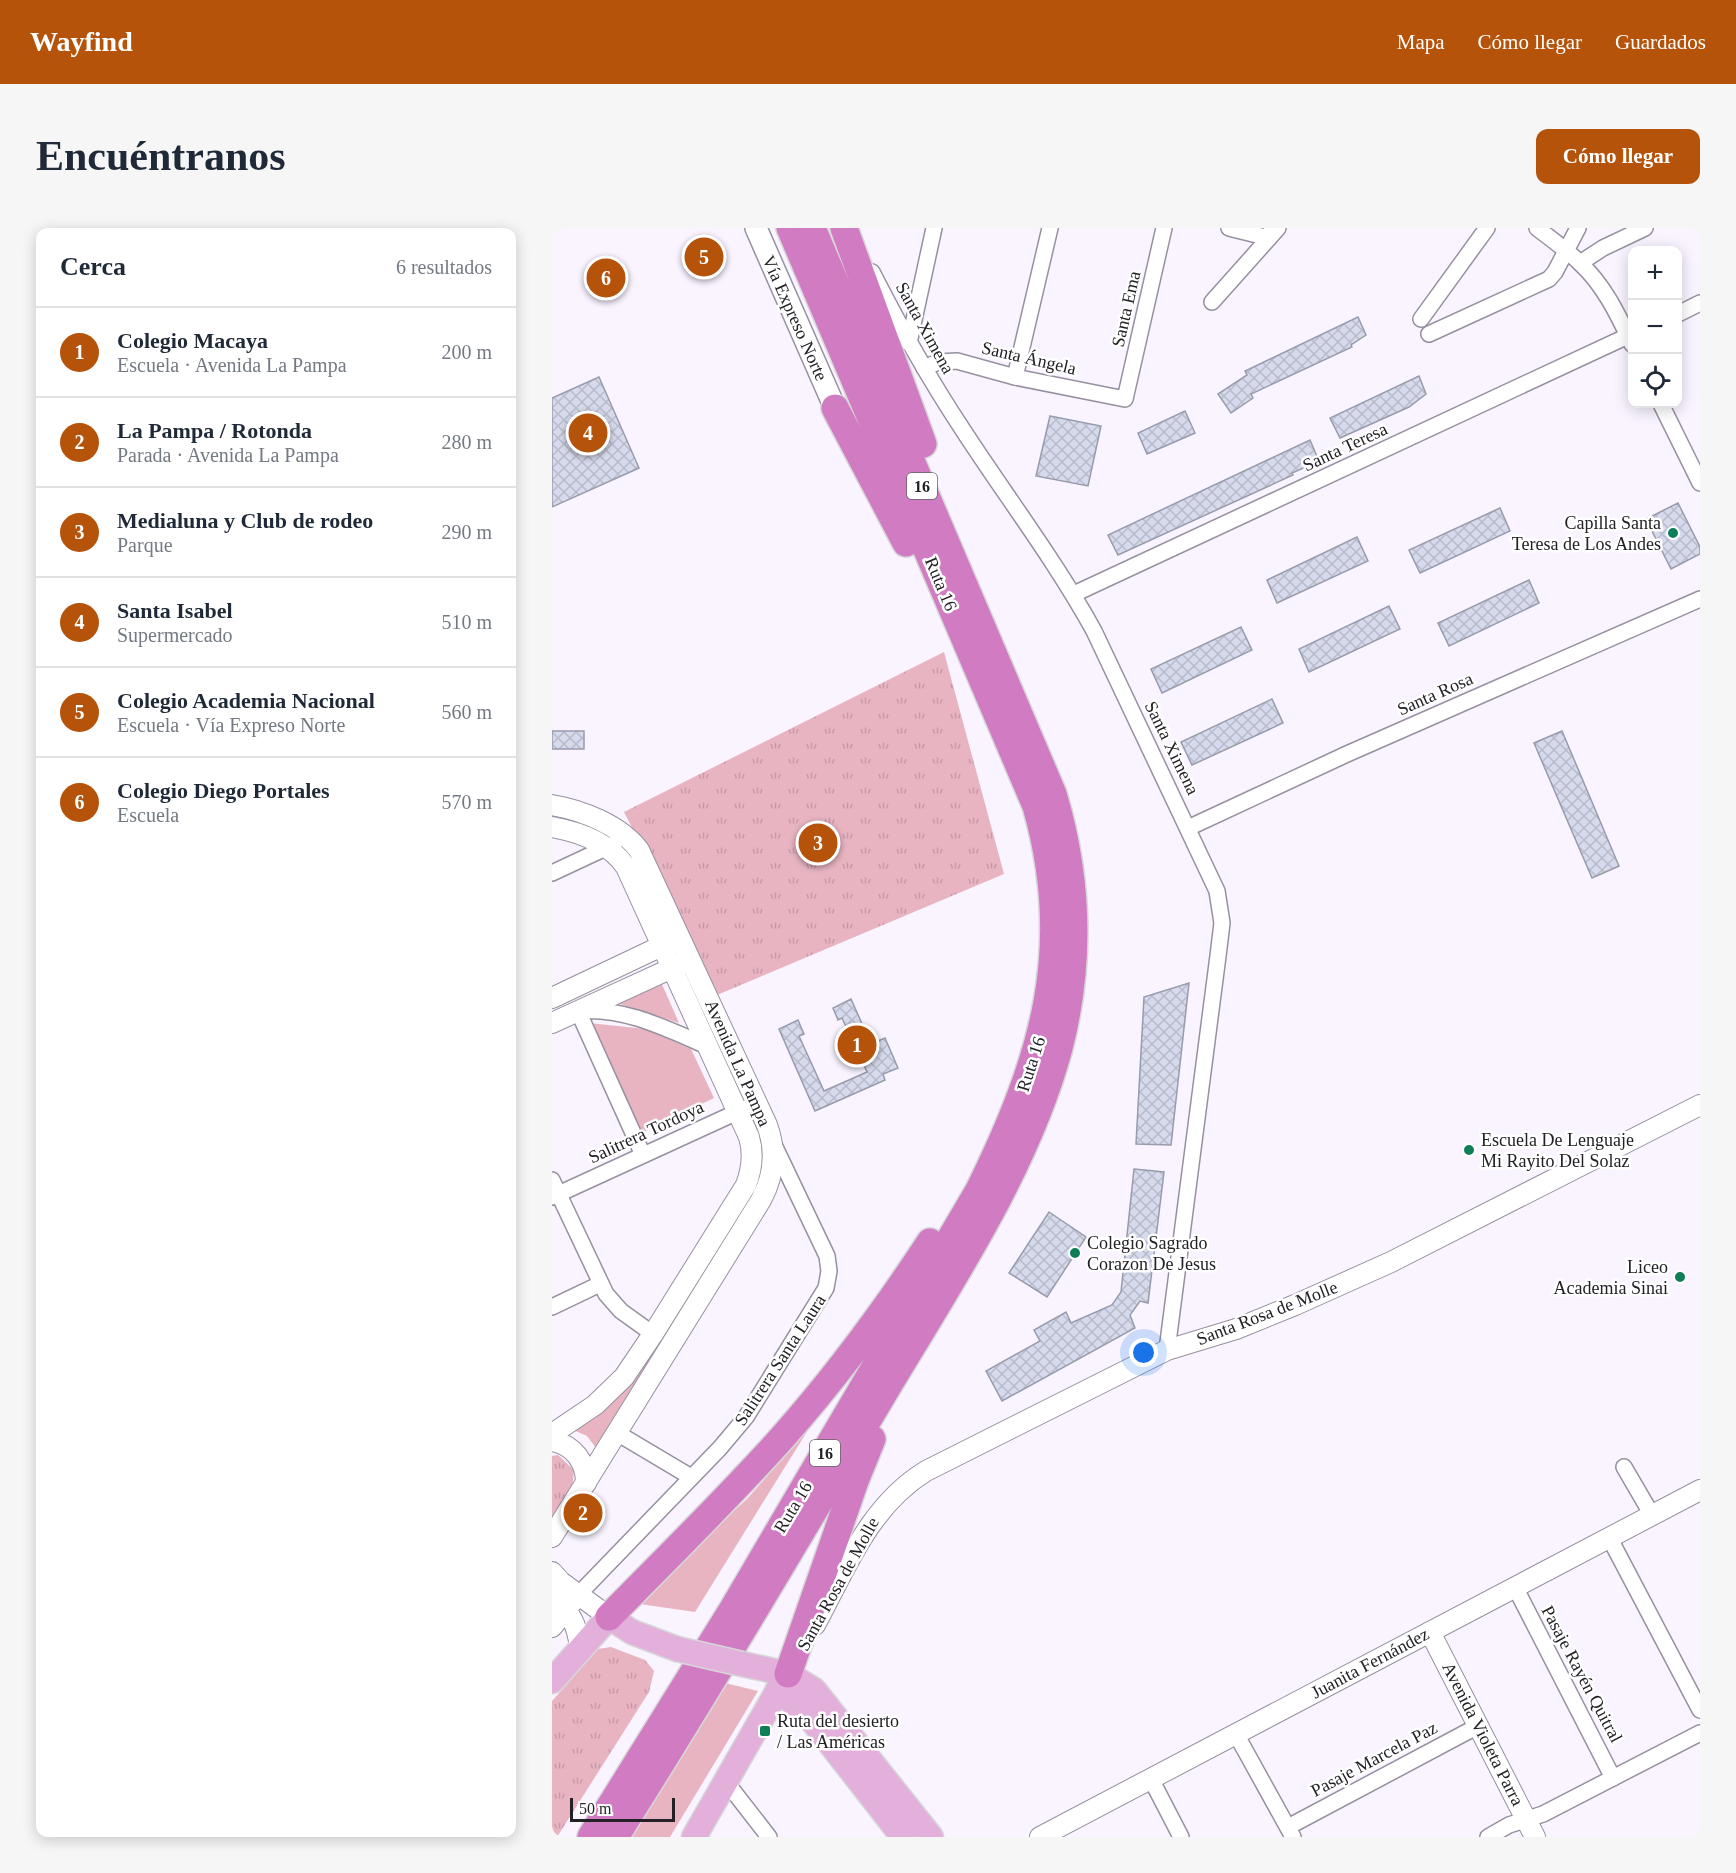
<!DOCTYPE html>
<html lang="es">
<meta charset="utf-8">
<style>
:root{--surface:#fff;--page:#f6f6f7;--text:#1f2937;--muted:#747a83;--line:#e0e1e3;--accent:#b45309}
body{margin:0;font-family:"Times New Roman",serif;background:var(--page);color:var(--text)}
.controls{position:absolute;right:18px;top:18px;display:grid;overflow:hidden;border-radius:12px;box-shadow:0 3px 15px #0003}
.controls button{width:54px;height:54px;display:grid;place-items:center;padding:0;border:0;border-bottom:2px solid var(--line);background:var(--surface);color:var(--text);font:30px sans-serif}
.scale{position:absolute;left:18px;bottom:15px;width:105px;box-sizing:border-box;padding-left:6px;border:3px solid #232026;border-top:0;font-size:16px;line-height:21px;white-space:nowrap;color:#232026;-webkit-text-stroke:4px #fff;paint-order:stroke}
.you{position:absolute;left:592px;top:1125px;width:21px;height:21px;margin:-15px;border:4px solid #fff;border-radius:50%;background:#1a73e8;box-shadow:0 0 0 9px #1a73e833}
.badge{display:grid;place-items:center;width:39px;height:39px;border-radius:50%;background:var(--accent);color:#fff;font-size:20px;font-weight:700}
.pin{position:absolute;translate:-50% -50%;border:3px solid #fff;box-shadow:0 2px 6px #0006}
.list{margin:0;padding:0;list-style:none}
h2{display:flex;justify-content:space-between;align-items:center;height:78px;margin:0;padding:0 24px;font-size:26px}
h2 small{font-size:20px;font-weight:400;color:var(--muted)}
.list li{display:grid;grid-template-columns:39px 1fr auto;gap:18px;align-items:center;box-sizing:border-box;height:90px;padding:0 24px;border-top:2px solid var(--line)}
.list b{display:block;font-size:22px;white-space:nowrap}
.list p{margin:0;font-size:20px;white-space:nowrap;color:var(--muted)}
.list em{font-size:20px;font-style:normal;color:var(--muted)}
.icon{flex:none;width:33px;height:33px;fill:none;stroke:currentColor;stroke-width:2;stroke-linecap:round;stroke-linejoin:round}
.map{position:relative;flex:none;width:1148px;height:1609px;overflow:hidden;border-radius:12px}
header{display:flex;align-items:center;gap:36px;box-sizing:border-box;height:84px;padding:0 30px;background:var(--accent);color:#fff}
header strong{font-size:28px}
nav{display:flex;gap:33px;margin-inline-start:auto;font-size:21px}
.intro{display:flex;align-items:center;justify-content:space-between;box-sizing:border-box;height:144px;padding:0 36px}
h1{margin:0;font-size:42px}
.button{padding:15px 27px;border-radius:12px;background:var(--accent);color:#fff;font-size:21px;font-weight:700}
main{display:flex;gap:36px;padding:0 36px}
aside{flex:1;background:var(--surface);border-radius:12px;box-shadow:0 3px 15px #0003}
.map>svg:first-child{display:block}
.grass{fill:#e8b4c2}
.park{fill:url(#park-tufts)}
.building{fill:url(#building-cross-hatch);stroke:#979bac;stroke-width:1.5}
.lines{fill:none;stroke-linecap:round;stroke-linejoin:round}
.minor-casing{stroke:#9790a0;stroke-width:18}
.tertiary-casing{stroke:#9790a0;stroke-width:22}
.secondary-casing{stroke:#9790a0;stroke-width:24}
.primary-casing{stroke:#d7d7d8;stroke-width:27}
.motorway-casing{stroke:#d7d7d8;stroke-width:30}
.minor{stroke:#fff;stroke-width:15}
.tertiary{stroke:#fff;stroke-width:20}
.secondary{stroke:#fff;stroke-width:21}
.primary{stroke:#e3b0db;stroke-width:24}
.motorway{stroke:#d17bc3;stroke-width:27}
.primary-bridge-casing{stroke:#d7d7d8;stroke-width:27;stroke-linecap:butt}
.primary-bridge{stroke:#e3b0db;stroke-width:24}
.poi-dot{fill:#0f7d58;stroke:#fff;stroke-width:2}
.labels{text-anchor:middle;stroke-width:5;stroke-linejoin:round;paint-order:stroke}
.shield{fill:#fff;stroke:#656367;stroke-width:1.5}
.shield-label{font-size:16px;font-weight:bold;fill:#232026}
.street-label{font-size:18px;fill:#232026;stroke:#fff}
.poi-label{font-size:18px;fill:#232026;stroke:#fff;text-anchor:start}
</style>
<header>
<strong>Wayfind</strong>
<nav><a>Mapa</a><a>Cómo llegar</a><a>Guardados</a></nav>
</header>
<div class="intro"><h1>Encuéntranos</h1><a class="button">Cómo llegar</a></div>
<main>
<aside>
<h2>Cerca<small>6 resultados</small></h2>
<ul class="list">
<li><span class="badge">1</span><div><b>Colegio Macaya</b><p>Escuela · Avenida La Pampa</p></div><em>200 m</em></li>
<li><span class="badge">2</span><div><b>La Pampa / Rotonda</b><p>Parada · Avenida La Pampa</p></div><em>280 m</em></li>
<li><span class="badge">3</span><div><b>Medialuna y Club de rodeo</b><p>Parque</p></div><em>290 m</em></li>
<li><span class="badge">4</span><div><b>Santa Isabel</b><p>Supermercado</p></div><em>510 m</em></li>
<li><span class="badge">5</span><div><b>Colegio Academia Nacional</b><p>Escuela · Vía Expreso Norte</p></div><em>560 m</em></li>
<li><span class="badge">6</span><div><b>Colegio Diego Portales</b><p>Escuela</p></div><em>570 m</em></li>
</ul>
</aside>
<div class="map">
<svg width="1148" height="1609" viewBox="0 0 1148 1609">
<defs>
<pattern id="park-tufts" width="24" height="20" patternUnits="userSpaceOnUse" patternTransform="scale(1.5)"><rect width="24" height="20" fill="#e8b4c2"/><path d="M3 7l-1-3M5 7V3M7 7l1-3M15 17l-1-3M17 17v-4M19 17l1-3" fill="none" stroke="#c79aa7"/></pattern>
<pattern id="building-cross-hatch" width="8" height="8" patternUnits="userSpaceOnUse" patternTransform="scale(1.5)"><rect width="8" height="8" fill="#d7daec"/><path d="M0 0l8 8M0 8l8-8" fill="none" stroke="#b8bbca"/></pattern>
</defs>
<rect width="100%" height="100%" fill="#f9f4ff"/>
<g class="grass">
<path d="M109,754L127,795L62,774Z"/>
<path d="M37,795L94,801L139,821L162,870L90,905Z"/>
<path d="M203,894L214,916L213,949L44,1220L35,1208L21,1202L68,1168L205,952L197,896Z"/>
<path d="M256,1202L143,1384L81,1375L195,1271Z"/>
<path d="M173,1455L206,1463L118,1609H78Z"/>
</g>
<g class="park">
<path d="M392,424L452,646L165,767L72,584Z"/>
<path d="M6,1227L22,1242L20,1263L0,1290V1228Z"/>
<path d="M59,1419L93,1432L102,1443L97,1464L5,1609H0V1473L46,1421Z"/>
</g>
<g class="building">
<path d="M806,89L814,107L799,117L800,119L699,166L701,170L679,185L666,166L695,147L693,143Z"/>
<path d="M867,148L874,166L857,179L788,210L778,190Z"/>
<path d="M47,149L87,240L0,279V170Z"/>
<path d="M633,183L643,205L595,226L586,205Z"/>
<path d="M498,188L549,198L536,258L484,248Z"/>
<path d="M758,212L767,233L740,245L741,247L566,327L556,307Z"/>
<path d="M1126,275L1148,319V326L1119,341L1094,291Z"/>
<path d="M948,280L958,303L868,345L857,322Z"/>
<path d="M805,309L816,333L725,375L715,352Z"/>
<path d="M977,352L987,375L897,418L886,395Z"/>
<path d="M837,378L848,401L757,444L747,421Z"/>
<path d="M689,399L700,422L610,465L599,441Z"/>
<path d="M720,471L731,495L640,537L629,514Z"/>
<rect x="0" y="503" width="32" height="18"/>
<path d="M1010,503L1067,638L1040,650L982,515Z"/>
<path d="M637,755L619,917L584,916L592,769Z"/>
<path d="M299,771L319,816L333,810L346,840L331,846L333,852L263,883L227,801L246,792L252,806L247,808L272,863L315,844L290,790L286,792L281,780Z"/>
<path d="M582,941L612,944L596,1075L588,1073L578,1087L583,1100L450,1173L434,1143L488,1113L482,1102L514,1084L519,1095L560,1077L569,1064Z"/>
<path d="M497,984L534,1009L495,1069L457,1045Z"/>
</g>
<g class="lines">
<defs>
<g id="minor">
<path d="M677,0L717,10L719,3"/>
<path d="M985,0C999,11 1015,22 1028,35C1052,57 1066,87 1080,116"/>
<path d="M1028,35L1051,20L1093,0"/>
<path d="M320,44C347,97 376,149 409,199C453,267 503,332 542,403L665,663L670,695L666,728L615,1122"/>
<path d="M660,74L726,0"/>
<path d="M1126,86L1148,75"/>
<path d="M869,91L935,0"/>
<path d="M877,106L997,51L1003,44L1026,0"/>
<path d="M357,115L382,0"/>
<path d="M372,140L386,134L405,133L463,149L573,171L612,0"/>
<path d="M463,149L498,0"/>
<path d="M1109,176L1148,255"/>
<path d="M522,366L1080,106"/>
<path d="M636,600L795,526L1148,371"/>
<path d="M0,645L62,616"/>
<path d="M91,927L26,783C73,779 115,801 157,819"/>
<path d="M0,952L54,1066L69,1083L101,1106"/>
<path d="M0,969L194,880"/>
<path d="M0,1079L48,1056"/>
<path d="M65,1205L139,1249"/>
<path d="M1072,1239L1100,1287"/>
<path d="M1057,1309L1148,1482"/>
<path d="M963,1359L1061,1550"/>
<path d="M26,1367L168,1220L194,1189L274,1060L277,1043L275,1028L222,917"/>
<path d="M684,1506L741,1609"/>
<path d="M599,1551L629,1609"/>
<path d="M175,1555L217,1609"/>
<path d="M736,1599L926,1498"/>
<path d="M936,1609L957,1597L991,1586L1148,1505"/>
</g>
<g id="tertiary">
<path d="M0,577C30,582 68,597 87,622L215,897C225,924 222,948 209,972L0,1309"/>
<path d="M0,599C28,604 58,615 74,639L197,909C202,926 200,941 194,957L101,1106L72,1149L43,1177L0,1206"/>
<path d="M0,770L120,713"/>
<path d="M0,795L131,735"/>
<path d="M0,1213C22,1217 34,1234 34,1255"/>
<path d="M0,1344L9,1354L57,1389"/>
<path d="M0,1369C19,1384 25,1396 28,1420"/>
<path d="M263,1397C294,1340 317,1278 374,1243L615,1122L684,1101L743,1077L839,1034L1148,877"/>
<path d="M0,1399L21,1373"/>
<path d="M878,1404L983,1609"/>
<path d="M488,1609L1148,1262"/>
</g>
<path id="secondary" d="M204,0L283,180"/>
<g id="primary">
<path d="M190,1436L236,1446L262,1462L379,1609"/>
<path d="M0,1453L57,1389L80,1404L125,1421"/>
<path d="M225,1463L239,1473L259,1491L351,1609"/>
<path d="M142,1609L233,1450"/>
</g>
<g id="motorway">
<path d="M292,0L371,216"/>
<path d="M283,180L354,315"/>
<path d="M57,1389C115,1330 174,1272 229,1211C284,1149 333,1083 378,1014"/>
<path d="M236,1446L303,1253L320,1211"/>
<path d="M39,1609L179,1384L427,962C491,832 525,721 484,578L238,0"/>
<path d="M63,1609C156,1462 244,1313 333,1163C397,1056 474,942 507,820C529,735 526,649 501,566L260,0"/>
</g>
</defs>
<use href="#minor" class="minor-casing"/>
<use href="#tertiary" class="tertiary-casing"/>
<use href="#secondary" class="secondary-casing"/>
<use href="#primary" class="primary-casing"/>
<use href="#motorway" class="motorway-casing"/>
<use href="#minor" class="minor"/>
<use href="#tertiary" class="tertiary"/>
<use href="#secondary" class="secondary"/>
<use href="#primary" class="primary"/>
<use href="#motorway" class="motorway"/>
<defs>
<path id="primary-bridge" d="M125,1421L190,1436"/>
</defs>
<use href="#primary-bridge" class="primary-bridge-casing"/>
<use href="#primary-bridge" class="primary-bridge"/>
</g>
<g class="poi-dot">
<circle cx="1121" cy="305" r="6"/>
<circle cx="917" cy="922" r="6"/>
<circle cx="523" cy="1025" r="6"/>
<circle cx="1128" cy="1049" r="6"/>
<rect x="207" y="1497" width="12" height="12" rx="3"/>
</g>
<g class="labels">
<g class="shield">
<rect x="355" y="245" width="30" height="26" rx="4.5"/>
<rect x="258" y="1212" width="30" height="26" rx="4.5"/>
</g>
<g class="shield-label">
<text x="370" y="264">16</text>
<text x="273" y="1231">16</text>
</g>
<g class="street-label">
<text transform="translate(574 81) rotate(-77)" y="6">Santa Ema</text>
<text transform="translate(243 90) rotate(66)" y="6">Vía Expreso Norte</text>
<text transform="translate(373 100) rotate(61)" y="6">Santa Ximena</text>
<text transform="translate(477 130) rotate(13)" y="6">Santa Ángela</text>
<text transform="translate(793 219) rotate(-25)" y="6">Santa Teresa</text>
<text transform="translate(389 356) rotate(67)" y="6">Ruta 16</text>
<text transform="translate(883 466) rotate(-24)" y="6">Santa Rosa</text>
<text transform="translate(620 520) rotate(64)" y="6">Santa Ximena</text>
<text transform="translate(186 835) rotate(66)" y="6">Avenida La Pampa</text>
<text transform="translate(479 836) rotate(-72)" y="6">Ruta 16</text>
<text transform="translate(94 904) rotate(-25)" y="6">Salitrera Tordoya</text>
<text transform="translate(715 1085) rotate(-21)" y="6">Santa Rosa de Molle</text>
<text transform="translate(228 1132) rotate(-57)" y="6">Salitrera Santa Laura</text>
<text transform="translate(241 1279) rotate(-59)" y="6">Ruta 16</text>
<text transform="translate(286 1356) rotate(-61)" y="6">Santa Rosa de Molle</text>
<text transform="translate(818 1435) rotate(-28)" y="6">Juanita Fernández</text>
<text transform="translate(1030 1446) rotate(62)" y="6">Pasaje Rayén Quitral</text>
<text transform="translate(931 1506) rotate(63)" y="6">Avenida Violeta Parra</text>
<text transform="translate(822 1531) rotate(-28)" y="6">Pasaje Marcela Paz</text>
</g>
<g class="poi-label">
<text x="1109" y="301" text-anchor="end">Capilla Santa<tspan x="1109" dy="21">Teresa de Los Andes</tspan></text>
<text x="929" y="918">Escuela De Lenguaje<tspan x="929" dy="21">Mi Rayito Del Solaz</tspan></text>
<text x="535" y="1021">Colegio Sagrado<tspan x="535" dy="21">Corazon De Jesus</tspan></text>
<text x="1116" y="1045" text-anchor="end">Liceo<tspan x="1116" dy="21">Academia Sinai</tspan></text>
<text x="225" y="1499">Ruta del desierto<tspan x="225" dy="21">/ Las Américas</tspan></text>
</g>
</g>
</svg>
<div class="controls">
<button>+</button>
<button>−</button>
<button><svg class="icon" aria-label="locate" viewBox="0 0 24 24"><circle cx="12" cy="12" r="6"/><path d="M12 2v4M12 18v4M2 12h4M18 12h4"/></svg></button>
</div>
<div class="scale">50 m</div>
<div class="you"></div>
<div class="pin badge" style="left:305px;top:817px">1</div>
<div class="pin badge" style="left:31px;top:1285px">2</div>
<div class="pin badge" style="left:266px;top:615px">3</div>
<div class="pin badge" style="left:36px;top:205px">4</div>
<div class="pin badge" style="left:152px;top:29px">5</div>
<div class="pin badge" style="left:54px;top:50px">6</div>
</div>
</main>
